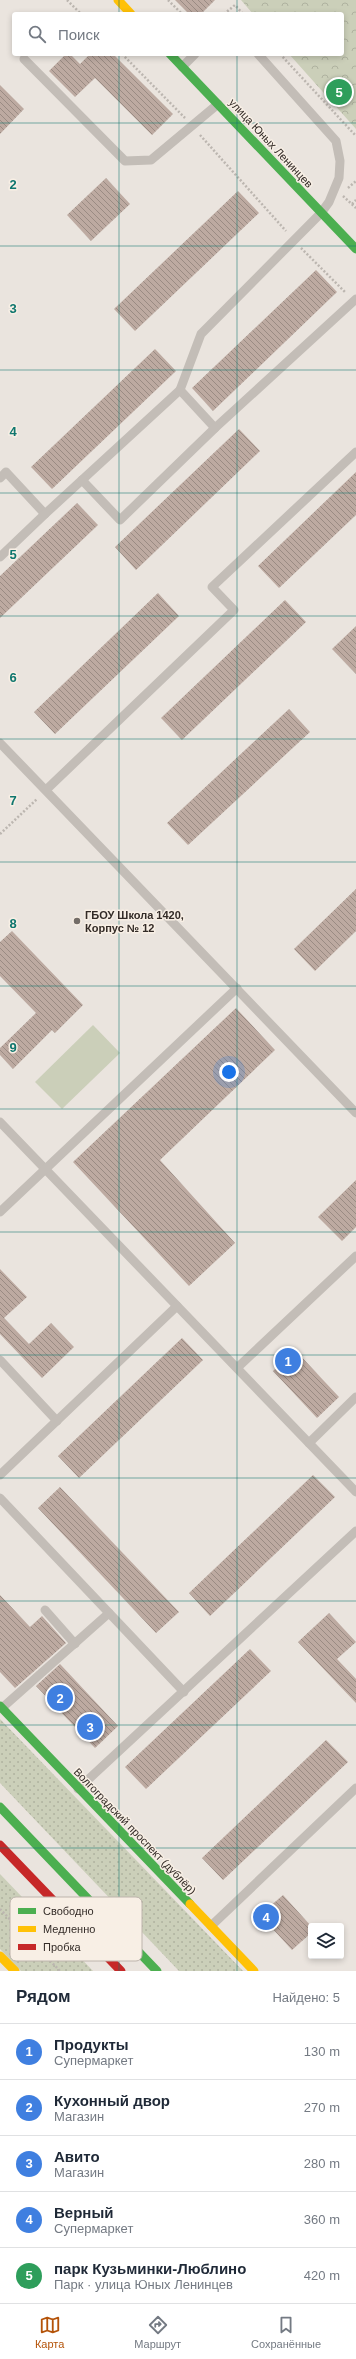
<!DOCTYPE html>
<html lang="ru">
<meta charset="utf-8">
<style>
:root{--surface:#fff;--page:#f2f2f3;--text:#1f2937;--muted:#747a83;--line:#e0e1e3;--accent:#b45309}
body{margin:0;font-family:Arial,sans-serif;background:var(--page);color:var(--text)}
.controls{position:absolute;right:12px;bottom:12px;display:grid;overflow:hidden;border-radius:4px;box-shadow:0 2px 6px #0003}
.controls button{width:36px;height:36px;display:grid;place-items:center;padding:0;border:0;border-bottom:1px solid var(--line);background:var(--surface);color:var(--text);font:20px sans-serif}
.you{position:absolute;left:229px;top:1072px;width:14px;height:14px;margin:-10px;border:3px solid #fff;border-radius:50%;background:#1a73e8;box-shadow:0 0 0 6px #1a73e833}
.badge{display:grid;place-items:center;width:26px;height:26px;border-radius:50%;background:var(--accent);color:#fff;font-size:13px;font-weight:700}
.pin{position:absolute;translate:-50% -50%;border:2px solid #fff;box-shadow:0 1px 4px #0006}
.list{margin:0;padding:0;list-style:none}
h2{display:flex;justify-content:space-between;align-items:center;height:52px;margin:0;padding:0 16px;font-size:17px}
h2 small{font-size:13px;font-weight:400;color:var(--muted)}
.list li{display:grid;grid-template-columns:26px 1fr auto;gap:12px;align-items:center;box-sizing:border-box;height:56px;padding:0 16px;border-top:1px solid var(--line)}
.list b{display:block;font-size:15px;white-space:nowrap}
.list p{margin:0;font-size:13px;white-space:nowrap;color:var(--muted)}
.list em{font-size:13px;font-style:normal;color:var(--muted)}
.icon{flex:none;width:22px;height:22px;fill:none;stroke:currentColor;stroke-width:2;stroke-linecap:round;stroke-linejoin:round}
.map{position:relative;flex:none;width:356px;height:1971px;overflow:hidden}
.search{position:absolute;background:var(--surface);box-shadow:0 2px 6px #0003;left:12px;right:12px;top:12px;height:44px;display:flex;align-items:center;gap:10px;box-sizing:border-box;padding:0 14px;border-radius:4px;color:var(--muted);font-size:15px}
.sheet{height:332px;background:var(--surface)}
nav{display:flex;justify-content:space-around;align-items:center;box-sizing:border-box;height:56px;border-top:1px solid var(--line);background:var(--surface);font-size:11px;color:var(--muted)}
nav a{display:grid;justify-items:center;gap:2px}
nav .on{color:var(--accent)}
.map>svg:first-child{display:block}
.grass{fill:url(#grass-dots)}
.park{fill:url(#park-crowns)}
.garden{fill:#cbcfb9}
.building{fill:url(#building-back-hatch)}
.lines{fill:none;stroke-linecap:round;stroke-linejoin:round}
.path{stroke:#bcb6b0;stroke-width:2.5;stroke-dasharray:2 2;stroke-linecap:butt}
.lane{stroke:#c3bdb7;stroke-width:9}
.fast{stroke:#4caf50;stroke-width:9}
.slow{stroke:#ffc107;stroke-width:9}
.jam{stroke:#c62828;stroke-width:9}
.grid{fill:none;stroke:#0f766e;stroke-width:1;stroke-opacity:0.55}
.poi-dot{fill:#736c67;stroke:#f8efe5;stroke-width:1.5}
.labels{text-anchor:middle;stroke-width:3;stroke-linejoin:round;paint-order:stroke}
.street-label{font-size:11px;fill:#332b27;stroke:#f8efe5}
.poi-label{font-size:11px;font-weight:bold;fill:#332b27;stroke:#f8efe5;text-anchor:start}
.key{fill:#f8efe5;stroke:#bdb4ac;stroke-width:1}
.key-label{font-size:11px;fill:#332b27}
.grid-label{font-size:13px;text-anchor:middle;font-weight:bold;fill:#0f766e;stroke:#f8efe5;stroke-width:3;stroke-linejoin:round;paint-order:stroke}
</style>
<div class="map">
<svg width="356" height="1971" viewBox="0 0 356 1971">
<defs>
<pattern id="grass-dots" width="8" height="8" patternUnits="userSpaceOnUse"><rect width="8" height="8" fill="#cbcfb9"/><path d="M2 2h.1M6 6h.1" fill="none" stroke="#afb29f" stroke-width="1.8" stroke-linecap="round"/></pattern>
<pattern id="park-crowns" width="20" height="18" patternUnits="userSpaceOnUse"><rect width="20" height="18" fill="#cbcfb9"/><path d="M2 6a3 3 0 1 1 6 0M12 15a3 3 0 1 1 6 0" fill="none" stroke="#afb29f"/></pattern>
<pattern id="building-back-hatch" width="6" height="6" patternUnits="userSpaceOnUse"><rect width="6" height="6" fill="#bdaaa1"/><path d="M-1 5l2 2M0 0l6 6M5-1l2 2" fill="none" stroke="#9a8b83"/></pattern>
</defs>
<rect width="100%" height="100%" fill="#eae4de"/>
<g class="grass">
<path d="M0,1719L243,1971H179L0,1783Z"/>
<path d="M0,1874L93,1971H21L0,1949Z"/>
</g>
<path class="park" d="M241,0H356V129L289,54H342V14H253Z"/>
<path class="garden" d="M93,1025L120,1053L62,1109L35,1082Z"/>
<g class="building">
<path d="M175,0H215L201,14H189Z"/>
<path d="M66,54H70L80,64L90,54H113L173,114L152,135L95,78L75,97L49,71Z"/>
<path d="M0,85L24,109L0,134Z"/>
<path d="M106,178L130,204L91,241L67,215Z"/>
<path d="M238,191L259,213L135,331L114,309Z"/>
<path d="M316,270L337,292L213,411L192,388Z"/>
<path d="M155,349L176,371L52,489L31,467Z"/>
<path d="M239,429L260,451L136,570L115,547Z"/>
<path d="M356,472V515L279,588L258,566Z"/>
<path d="M77,503L98,525L0,618V576Z"/>
<path d="M158,593L179,616L55,734L34,712Z"/>
<path d="M285,600L306,622L182,740L161,718Z"/>
<path d="M356,626V674L332,649Z"/>
<path d="M289,709L310,732L188,845L167,823Z"/>
<path d="M356,889V931L315,971L294,949Z"/>
<path d="M12,931L83,1005L55,1033L52,1030L13,1069L0,1055V1048L36,1013L0,976V942Z"/>
<path d="M236,1008L275,1050L160,1160L235,1243L189,1286L73,1162Z"/>
<path d="M356,1180V1227L342,1241L318,1217Z"/>
<path d="M0,1269L27,1297L4,1318L29,1344L51,1323L74,1347L42,1378L0,1334Z"/>
<path d="M182,1338L203,1360L79,1478L58,1456Z"/>
<path d="M295,1350L339,1397L317,1418L273,1371Z"/>
<path d="M313,1475L335,1497L210,1616L189,1593Z"/>
<path d="M60,1487L179,1612L156,1633L38,1508Z"/>
<path d="M0,1595L30,1627L42,1616L66,1643L15,1688L0,1672Z"/>
<path d="M329,1613L356,1642L337,1659L356,1679V1703L298,1642Z"/>
<path d="M250,1649L271,1671L146,1789L125,1767Z"/>
<path d="M60,1664L118,1726L95,1748L36,1686Z"/>
<path d="M326,1740L348,1762L223,1880L202,1858Z"/>
<path d="M283,1895L311,1926V1933L292,1950L260,1915Z"/>
</g>
<g class="lines">
<g class="path">
<path d="M67,0L81,14"/>
<path d="M168,0L182,14"/>
<path d="M224,14L235,5L243,14"/>
<path d="M122,54L185,118"/>
<path d="M280,54L356,136"/>
<path d="M200,135L286,231"/>
<path d="M348,188L356,181"/>
<path d="M343,196L356,208"/>
<path d="M352,204L356,200"/>
<path d="M301,248L346,293"/>
<path d="M0,834L37,799"/>
<path d="M0,1909L60,1971"/>
</g>
<g class="lane">
<path d="M258,54L336,141L340,161L339,178L329,202L321,213L201,334L180,390L215,428L356,299"/>
<path d="M24,59L125,161L151,160L218,104"/>
<path d="M182,67L195,54"/>
<path d="M0,478L6,472L45,514L180,390"/>
<path d="M82,480L120,520L215,428"/>
<path d="M0,557L45,514"/>
<path d="M0,743L356,1113"/>
<path d="M47,789L234,610L212,587L356,452"/>
<path d="M0,1122L356,1492"/>
<path d="M0,1212L237,988"/>
<path d="M0,1360L57,1421"/>
<path d="M237,1368L356,1256"/>
<path d="M309,1443L356,1397"/>
<path d="M0,1475L177,1306"/>
<path d="M0,1498L184,1692"/>
<path d="M45,1610L75,1644"/>
<path d="M2,1708L109,1613"/>
<path d="M78,1789L356,1531"/>
<path d="M211,1926L356,1788"/>
</g>
<g class="fast">
<path d="M170,54L356,249"/>
<path d="M0,1706L190,1904"/>
<path d="M0,1807L157,1971"/>
</g>
<g class="slow">
<path d="M118,0L131,14"/>
<path d="M190,1904L254,1971"/>
<path d="M0,1956L15,1971"/>
</g>
<path class="jam" d="M0,1845L121,1971"/>
</g>
<path class="grid" d="M119,0V14M237,0V14M119,54V1971M237,54V1971M0,123H356M0,246H356M0,370H356M0,493H356M0,616H356M0,739H356M0,862H356M0,986H356M0,1109H356M0,1232H356M0,1355H356M0,1478H356M0,1601H356M0,1725H356M0,1848H356"/>
<circle class="poi-dot" cx="77" cy="921" r="4"/>
<g class="labels">
<g class="street-label">
<text transform="translate(271 143) rotate(47)" y="4">улица Юных Ленинцев</text>
<text transform="translate(135 1831) rotate(46)" y="4">Волгоградский проспект (дублёр)</text>
</g>
<g class="poi-label">
<text x="85" y="919">ГБОУ Школа 1420,<tspan x="85" dy="13">Корпус № 12</tspan></text>
</g>
</g>
<rect x="10" y="1897" width="132" height="64" rx="6" class="key"/>
<rect x="18" y="1908" width="18" height="6" fill="#4caf50"/>
<rect x="18" y="1926" width="18" height="6" fill="#ffc107"/>
<rect x="18" y="1944" width="18" height="6" fill="#c62828"/>
<g class="key-label">
<text x="43" y="1915">Свободно</text>
<text x="43" y="1933">Медленно</text>
<text x="43" y="1951">Пробка</text>
</g>
<g class="grid-label">
<text x="13" y="189">2</text>
<text x="13" y="313">3</text>
<text x="13" y="436">4</text>
<text x="13" y="559">5</text>
<text x="13" y="682">6</text>
<text x="13" y="805">7</text>
<text x="13" y="928">8</text>
<text x="13" y="1052">9</text>
</g>
</svg>
<div class="controls">
<button><svg class="icon" aria-label="layers" viewBox="0 0 24 24"><path d="M12 4l9 5-9 5-9-5zM3 14l9 5 9-5"/></svg></button>
</div>
<div class="you"></div>
<div class="pin badge" style="left:288px;top:1361px;background:#3f7fe0">1</div>
<div class="pin badge" style="left:60px;top:1698px;background:#3f7fe0">2</div>
<div class="pin badge" style="left:90px;top:1727px;background:#3f7fe0">3</div>
<div class="pin badge" style="left:266px;top:1917px;background:#3f7fe0">4</div>
<div class="pin badge" style="left:339px;top:92px;background:#2e9e5b">5</div>
<div class="search"><svg class="icon" aria-label="search" viewBox="0 0 24 24"><circle cx="10" cy="10" r="6"/><path d="M15 15l6 6"/></svg>Поиск</div>
</div>
<section class="sheet">
<h2>Рядом<small>Найдено: 5</small></h2>
<ul class="list">
<li><span class="badge" style="background:#3f7fe0">1</span><div><b>Продукты</b><p>Супермаркет</p></div><em>130 m</em></li>
<li><span class="badge" style="background:#3f7fe0">2</span><div><b>Кухонный двор</b><p>Магазин</p></div><em>270 m</em></li>
<li><span class="badge" style="background:#3f7fe0">3</span><div><b>Авито</b><p>Магазин</p></div><em>280 m</em></li>
<li><span class="badge" style="background:#3f7fe0">4</span><div><b>Верный</b><p>Супермаркет</p></div><em>360 m</em></li>
<li><span class="badge" style="background:#2e9e5b">5</span><div><b>парк Кузьминки-Люблино</b><p>Парк · улица Юных Ленинцев</p></div><em>420 m</em></li>
</ul>
</section>
<nav>
<a class="on"><svg class="icon" aria-label="map" viewBox="0 0 24 24"><path d="M3 6l6-2 6 2 6-2v14l-6 2-6-2-6 2zM9 4v14M15 6v14"/></svg>Карта</a>
<a><svg class="icon" aria-label="directions" viewBox="0 0 24 24"><path d="M12 3l9 9-9 9-9-9zM9 14v-3h6M13 9l2 2-2 2"/></svg>Маршрут</a>
<a><svg class="icon" aria-label="saved" viewBox="0 0 24 24"><path d="M7 4h10v16l-5-4-5 4z"/></svg>Сохранённые</a>
</nav>
